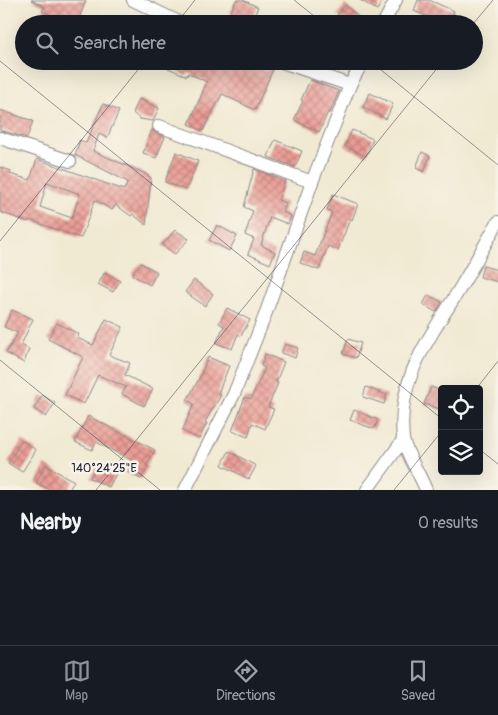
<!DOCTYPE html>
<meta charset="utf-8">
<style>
:root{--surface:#171b24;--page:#20242c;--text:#f1f3f6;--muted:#9ea1a6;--line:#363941;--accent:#8c9099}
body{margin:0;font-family:Pangolin,sans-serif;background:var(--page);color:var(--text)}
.controls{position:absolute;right:15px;bottom:15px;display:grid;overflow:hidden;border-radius:5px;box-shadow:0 5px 20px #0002}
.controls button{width:45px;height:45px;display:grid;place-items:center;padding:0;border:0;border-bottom:1px solid var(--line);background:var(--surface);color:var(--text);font:25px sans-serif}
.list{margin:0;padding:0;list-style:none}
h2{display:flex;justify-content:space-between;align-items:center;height:65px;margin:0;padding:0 20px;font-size:21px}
h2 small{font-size:16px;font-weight:400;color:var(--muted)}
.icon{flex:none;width:28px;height:28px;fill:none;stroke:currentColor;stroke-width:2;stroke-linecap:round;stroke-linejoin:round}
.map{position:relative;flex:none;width:498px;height:490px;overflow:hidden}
.search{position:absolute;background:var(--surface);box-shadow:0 5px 20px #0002;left:15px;right:15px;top:15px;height:55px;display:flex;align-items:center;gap:12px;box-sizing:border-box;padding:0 18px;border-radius:28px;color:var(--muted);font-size:19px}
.sheet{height:155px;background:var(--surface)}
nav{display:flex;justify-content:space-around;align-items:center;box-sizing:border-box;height:70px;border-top:1px solid var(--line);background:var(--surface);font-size:14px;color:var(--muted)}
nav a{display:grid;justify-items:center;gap:2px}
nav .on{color:var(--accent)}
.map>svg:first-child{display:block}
.building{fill:url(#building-cross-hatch);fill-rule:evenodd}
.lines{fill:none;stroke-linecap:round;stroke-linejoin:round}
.minor-casing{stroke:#8a8687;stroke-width:14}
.minor{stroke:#fff;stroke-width:12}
.ticks{fill:none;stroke:#22223b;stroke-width:1;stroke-opacity:0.45}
.ticks-label{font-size:12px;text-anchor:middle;fill:#22223b;stroke:#f7f3e8;stroke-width:5;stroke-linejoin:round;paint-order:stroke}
</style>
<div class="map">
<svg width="498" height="490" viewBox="0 0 498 490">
<defs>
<pattern id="building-cross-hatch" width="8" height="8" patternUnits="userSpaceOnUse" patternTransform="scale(1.25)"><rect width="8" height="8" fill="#eb9d95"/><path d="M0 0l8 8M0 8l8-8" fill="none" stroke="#be807b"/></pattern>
</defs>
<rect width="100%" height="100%" fill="#f7f3e8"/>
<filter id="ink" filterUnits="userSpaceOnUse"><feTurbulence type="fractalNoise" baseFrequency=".02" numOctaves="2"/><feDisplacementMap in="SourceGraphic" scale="10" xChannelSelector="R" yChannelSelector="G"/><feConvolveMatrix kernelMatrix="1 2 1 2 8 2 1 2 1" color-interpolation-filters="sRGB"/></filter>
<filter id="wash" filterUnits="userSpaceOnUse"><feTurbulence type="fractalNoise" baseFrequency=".0096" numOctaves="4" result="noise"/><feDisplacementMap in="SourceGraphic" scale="20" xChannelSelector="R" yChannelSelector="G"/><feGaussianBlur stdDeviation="1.12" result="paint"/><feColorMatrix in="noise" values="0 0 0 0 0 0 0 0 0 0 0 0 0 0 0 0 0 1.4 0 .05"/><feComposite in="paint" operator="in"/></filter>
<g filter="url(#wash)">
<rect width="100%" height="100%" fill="#f1ead3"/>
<g id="blocks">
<g class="building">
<path d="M31,0H86L77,24H69L42,11L45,7Z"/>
<path d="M236,0H243L258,7L251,23L230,13Z"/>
<path d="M360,0H383L377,10Z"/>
<path d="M418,0H429L454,11L449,24H444L414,11Z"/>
<path d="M345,5L359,17L354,24H347L337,15Z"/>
<path d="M171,61H264L272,64L274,67L255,110L222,94L203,131L189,124L207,82L188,73L187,76L168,68Z"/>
<path d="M310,80L339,91L330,113L328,112L319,132L294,120L303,101L301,100Z"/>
<path d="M370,93L393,104L386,119L363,107Z"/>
<path d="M139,99L159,108L153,121L140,119L133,113Z"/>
<path d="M103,104L119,111L107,138L99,134L93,151L146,174L151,178L146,225L133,214L131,216L116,205L112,210L95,200L81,238L29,220L28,222L0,212V167L11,171L10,174L30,180L37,159L124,190L128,182L75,155L80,140L86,143ZM47,182L80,194L72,218L40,207Z"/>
<path d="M0,110L33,121L27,138L0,130Z"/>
<path d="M152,130L165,137L156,158L143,153Z"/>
<path d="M352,130L373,139L366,156L345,146Z"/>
<path d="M275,140L302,151L295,167L268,157Z"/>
<path d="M176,152L198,161L186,190L165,182Z"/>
<path d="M422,152L430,156L424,172L416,168Z"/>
<path d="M254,169L285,181L278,200L286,203L283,212L291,216L288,224L270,217L261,245L275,252L270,264L248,254L254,239L245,235L253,211L244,207Z"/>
<path d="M333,194L358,204L352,220L350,219L338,250L328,246L319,270L300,263L304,252L315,256L332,212L327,210Z"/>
<path d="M217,225L237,236L229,251L209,240Z"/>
<path d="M175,230L189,239L175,254L162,245Z"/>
<path d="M141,263L157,272L150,285L132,275L135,269Z"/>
<path d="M483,266L498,270V282L480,277Z"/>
<path d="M105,272L120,281L113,292L98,284Z"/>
<path d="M194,280L213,294L205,306L185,292Z"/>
<path d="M428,295L442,302L436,312L423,305Z"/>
<path d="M227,308L250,320L241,336L238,334L232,349L216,343L224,326L219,323Z"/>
<path d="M12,310L33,319L21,345L29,349L24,363L6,353L18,333L4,327Z"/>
<path d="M106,319L123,327L109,355L130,363L125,375L153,389L144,406L122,394L126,387L98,375L84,404L65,395L83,357L48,339L57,323L79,334L77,338L93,345Z"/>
<path d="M348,339L361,343L356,358L343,354Z"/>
<path d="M285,344L298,348L295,358L281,353Z"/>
<path d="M265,354L284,362L276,382L278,383L268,407L274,409L265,429L252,423L248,437L232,431L245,397L251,399L265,368L261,366Z"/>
<path d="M208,357L229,366L218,393L221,395L205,422L207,423L199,439L182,431L194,404L187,400L200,377Z"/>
<path d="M366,387L387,395L384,404L363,397Z"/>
<path d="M431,387L442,391V410L424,404Z"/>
<path d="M42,395L55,403L46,417L34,409Z"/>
<path d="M354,410L378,420L374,429L350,420Z"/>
<path d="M88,416L155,450L146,466L148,467L141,479L125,471L131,460L96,442L92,450L75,442Z"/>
<path d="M22,440L36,450L22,472L8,463Z"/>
<path d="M229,451L256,466L249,479L222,465Z"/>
<path d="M98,463L117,472L109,487L90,478Z"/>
<path d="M45,465L74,481L69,490H51L36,483Z"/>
</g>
</g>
</g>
<g filter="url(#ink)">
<use href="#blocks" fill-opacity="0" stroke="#8a8687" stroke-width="1"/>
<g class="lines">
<defs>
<g id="minor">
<path d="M133,0L183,24"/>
<path d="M383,24L396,0"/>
<path d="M279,61L350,85"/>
<path d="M159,126L312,182"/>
<path d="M0,138L70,161"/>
<path d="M185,490L234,394L264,318L312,182L350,85L363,61"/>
<path d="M367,490L403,440"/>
<path d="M426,490C421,476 404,450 403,438C397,381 426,343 454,298C470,273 483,247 498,222"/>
</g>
</defs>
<use href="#minor" class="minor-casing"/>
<use href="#minor" class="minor"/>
</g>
</g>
<path class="ticks" d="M294,0L324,24M176,24L195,0M473,24L493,0M0,61L442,419M370,61L498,165M0,241L145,61M0,360L160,490M476,389L498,361M479,449L498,464M96,490L443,61M394,490L442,431"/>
<g class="ticks-label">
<text x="104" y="472">140°24'25"E</text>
</g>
</svg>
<div class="controls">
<button><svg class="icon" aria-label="locate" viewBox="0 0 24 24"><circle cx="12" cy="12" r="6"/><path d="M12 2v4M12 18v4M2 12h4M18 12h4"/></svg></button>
<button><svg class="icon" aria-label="layers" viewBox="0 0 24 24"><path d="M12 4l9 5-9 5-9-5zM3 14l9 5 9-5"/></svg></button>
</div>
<div class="search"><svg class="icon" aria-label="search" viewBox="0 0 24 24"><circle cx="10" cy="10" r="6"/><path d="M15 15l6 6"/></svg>Search here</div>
</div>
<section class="sheet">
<h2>Nearby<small>0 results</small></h2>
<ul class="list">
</ul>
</section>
<nav>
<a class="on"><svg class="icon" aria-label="map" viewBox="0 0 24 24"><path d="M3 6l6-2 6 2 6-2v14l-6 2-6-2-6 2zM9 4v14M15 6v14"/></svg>Map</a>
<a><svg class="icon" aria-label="directions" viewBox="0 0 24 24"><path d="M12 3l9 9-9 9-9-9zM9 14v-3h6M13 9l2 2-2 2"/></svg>Directions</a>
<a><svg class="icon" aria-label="saved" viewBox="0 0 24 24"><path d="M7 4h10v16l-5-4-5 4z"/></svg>Saved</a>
</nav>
